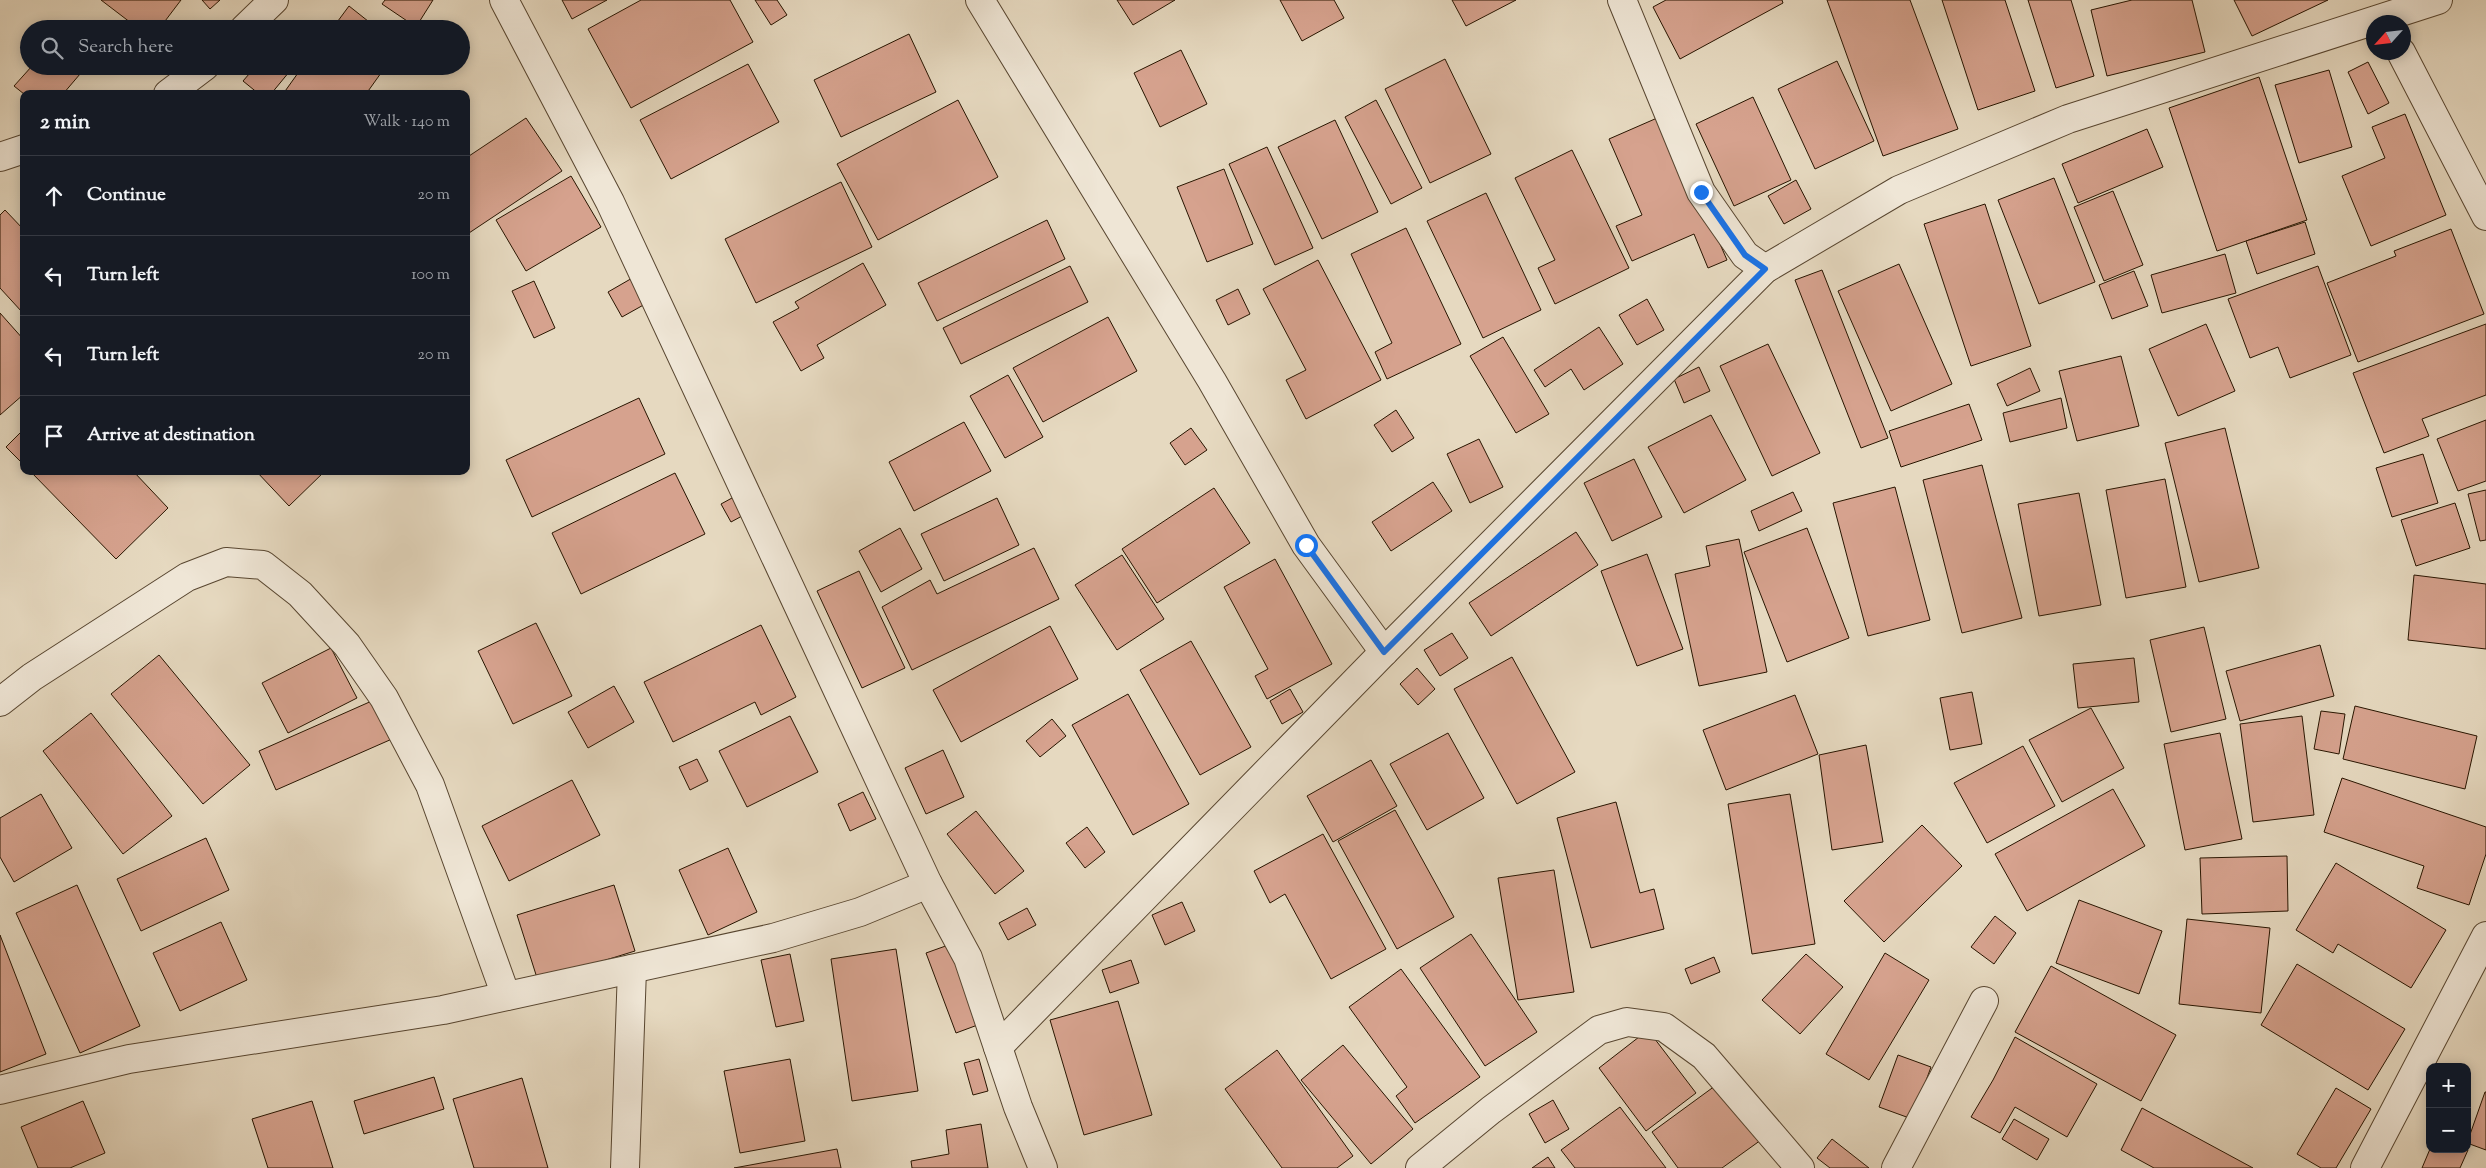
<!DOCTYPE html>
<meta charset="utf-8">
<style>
:root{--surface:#171b24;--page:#20242c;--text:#f1f3f6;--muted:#9ea1a6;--line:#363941}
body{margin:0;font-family:"Sorts Mill Goudy",serif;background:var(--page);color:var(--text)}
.controls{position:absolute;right:15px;bottom:15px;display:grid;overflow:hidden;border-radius:10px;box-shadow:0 2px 12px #0003}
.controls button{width:45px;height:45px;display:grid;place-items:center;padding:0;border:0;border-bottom:1px solid var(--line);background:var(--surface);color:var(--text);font:25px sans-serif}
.compass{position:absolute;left:2366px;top:15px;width:45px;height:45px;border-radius:50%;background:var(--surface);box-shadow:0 2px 12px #0003;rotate:243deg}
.stop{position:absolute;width:15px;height:15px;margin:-11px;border:4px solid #1a73e8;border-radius:50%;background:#fff}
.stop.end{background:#1a73e8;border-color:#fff;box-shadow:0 1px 5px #0008}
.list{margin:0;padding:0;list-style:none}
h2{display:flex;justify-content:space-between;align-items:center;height:65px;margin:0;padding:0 20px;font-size:21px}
h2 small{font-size:16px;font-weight:400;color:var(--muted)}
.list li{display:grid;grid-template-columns:32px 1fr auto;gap:15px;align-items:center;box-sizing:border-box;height:80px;padding:0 20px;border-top:1px solid var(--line)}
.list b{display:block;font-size:19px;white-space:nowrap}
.list em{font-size:16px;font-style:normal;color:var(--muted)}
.icon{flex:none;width:28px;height:28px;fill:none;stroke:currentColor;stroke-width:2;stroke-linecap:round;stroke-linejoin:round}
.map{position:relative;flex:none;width:2486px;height:1168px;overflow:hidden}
.search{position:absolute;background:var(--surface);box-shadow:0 2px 12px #0003;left:20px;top:20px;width:450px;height:55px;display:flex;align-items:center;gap:12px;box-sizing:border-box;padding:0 18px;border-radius:28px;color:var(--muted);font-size:19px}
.panel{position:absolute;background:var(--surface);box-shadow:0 2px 12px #0003;left:20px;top:90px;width:450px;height:385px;border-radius:10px}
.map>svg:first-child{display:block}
.building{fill:#d6a28e;stroke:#281500}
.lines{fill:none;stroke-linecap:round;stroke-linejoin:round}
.minor-casing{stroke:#584630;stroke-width:30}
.minor{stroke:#efe6d6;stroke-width:28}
.route{stroke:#1a73e8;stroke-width:6}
</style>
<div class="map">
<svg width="2486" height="1168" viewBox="0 0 2486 1168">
<rect width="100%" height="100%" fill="#e6d9c0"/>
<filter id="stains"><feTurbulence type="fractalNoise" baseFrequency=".004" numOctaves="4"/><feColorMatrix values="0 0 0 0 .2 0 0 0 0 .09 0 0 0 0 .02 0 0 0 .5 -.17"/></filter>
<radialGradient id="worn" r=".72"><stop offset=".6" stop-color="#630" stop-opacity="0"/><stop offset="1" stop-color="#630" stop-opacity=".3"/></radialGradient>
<g class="building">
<path d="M101,0H181L159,29H139Z"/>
<path d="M202,0H220L210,9Z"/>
<path d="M385,0H433L416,27L382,4Z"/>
<path d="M562,0H607L572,19Z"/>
<path d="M641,0H730L753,42L631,108L588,29Z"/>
<path d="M755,0H777L787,15L771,25Z"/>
<path d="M1117,0H1175L1133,25Z"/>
<path d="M1280,0H1334L1344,18L1302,41Z"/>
<path d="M1452,0H1516L1466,26Z"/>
<path d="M1666,0H1782L1783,3L1680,59L1653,7Z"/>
<path d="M1827,0H1910L1958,129L1883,156Z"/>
<path d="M1942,0H2005L2035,91L1978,110Z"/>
<path d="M2028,0H2071L2094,76L2056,88Z"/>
<path d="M2132,0H2192L2205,52L2107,76L2091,10Z"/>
<path d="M2234,0H2328L2252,36Z"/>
<path d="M349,6L378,29H332Z"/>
<path d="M909,34L936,92L841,137L814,80Z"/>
<path d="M1181,50L1207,104L1160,127L1134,73Z"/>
<path d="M1445,59L1491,154L1430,183L1385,89Z"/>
<path d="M1837,61L1874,141L1815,169L1778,89Z"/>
<path d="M2368,62L2389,103L2368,114L2348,72Z"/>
<path d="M748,64L779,122L671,179L640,120Z"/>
<path d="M32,66H85L86,67L63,94H24L14,86Z"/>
<path d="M256,66H294L271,94H259L243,81Z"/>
<path d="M303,66H386L366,94H283Z"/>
<path d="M2329,70L2352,147L2299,163L2275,85Z"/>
<path d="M2259,77L2307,220L2217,251L2169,108Z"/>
<path d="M1753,97L1791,180L1734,206L1696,124Z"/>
<path d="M958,100L998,177L878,240L837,164Z"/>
<path d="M1376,100L1422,188L1391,204L1345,117Z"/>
<path d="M2405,114L2446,215L2371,246L2342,176L2385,158L2372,127Z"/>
<path d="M1664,115L1727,260L1708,268L1694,234L1632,261L1616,226L1642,215L1609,139Z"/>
<path d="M526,118L562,171L466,235V158Z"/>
<path d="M1335,120L1378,212L1322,239L1278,147Z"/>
<path d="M2147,129L2163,167L2078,203L2062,164Z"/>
<path d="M1267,147L1313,248L1275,265L1229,164Z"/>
<path d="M1572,150L1629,268L1555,304L1538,268L1555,260L1515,178Z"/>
<path d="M1224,169L1253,244L1207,262L1177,187Z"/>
<path d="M571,176L601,227L526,271L496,220Z"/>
<path d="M2054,178L2095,282L2039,304L1998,200Z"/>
<path d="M1796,180L1811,209L1784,224L1768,196Z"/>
<path d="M841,182L872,247L756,303L725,239Z"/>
<path d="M2113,191L2143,265L2104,281L2074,207Z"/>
<path d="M1486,193L1541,310L1483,338L1427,221Z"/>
<path d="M1985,204L2031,346L1971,366L1924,224Z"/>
<path d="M5,210L24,230L22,312L0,288V215Z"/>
<path d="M1047,220L1065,259L937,321L918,283Z"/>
<path d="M2305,222L2315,254L2257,274L2246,241Z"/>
<path d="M1406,228L1461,344L1387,379L1375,352L1392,343L1351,254Z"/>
<path d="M2451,229L2484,314L2358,362L2327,283L2396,256L2394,251Z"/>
<path d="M2225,254L2236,293L2162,313L2151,275Z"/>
<path d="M1318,260L1381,380L1306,419L1286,380L1306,370L1263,289Z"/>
<path d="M863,263L886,305L817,345L824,358L801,371L773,322L799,308L795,302Z"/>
<path d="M1899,264L1952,384L1891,411L1838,291Z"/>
<path d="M1070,266L1088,302L961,364L943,328Z"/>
<path d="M2318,266L2351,355L2290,378L2278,347L2250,358L2228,299Z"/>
<path d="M1822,270L1888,438L1861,448L1795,280Z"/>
<path d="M2134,271L2148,306L2112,319L2099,285Z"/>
<path d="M634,277L647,303L622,317L608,292Z"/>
<path d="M534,281L555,328L534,338L512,291Z"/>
<path d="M1238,289L1250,314L1228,325L1216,300Z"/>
<path d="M1647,299L1664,330L1637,345L1619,315Z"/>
<path d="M0,313L24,340V394L0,415Z"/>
<path d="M1108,317L1137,371L1043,422L1013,368Z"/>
<path d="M2206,324L2235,391L2178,416L2149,349Z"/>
<path d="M2486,324V395L2422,419L2429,436L2384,453L2353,373Z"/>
<path d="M1599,327L1623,364L1584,390L1571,369L1545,387L1534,370Z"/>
<path d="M1503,337L1549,414L1516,433L1470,356Z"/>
<path d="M1768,344L1820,453L1772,476L1720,366Z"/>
<path d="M2121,356L2139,426L2077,441L2059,371Z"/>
<path d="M1699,367L1710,391L1684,403L1674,379Z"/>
<path d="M2030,368L2040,391L2007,406L1997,384Z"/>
<path d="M1008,375L1043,437L1005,458L970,396Z"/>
<path d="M639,398L665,454L532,517L506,460Z"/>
<path d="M2061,398L2067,428L2010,442L2003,413Z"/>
<path d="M1969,404L1982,440L1901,467L1889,431Z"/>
<path d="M1396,410L1414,438L1392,452L1374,425Z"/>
<path d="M1711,415L1746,480L1684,513L1648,447Z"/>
<path d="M2486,420V481L2458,491L2437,439Z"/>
<path d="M964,422L991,471L914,511L889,462Z"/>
<path d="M1191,428L1207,450L1185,465L1170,443Z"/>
<path d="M2225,428L2259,568L2199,582L2165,443Z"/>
<path d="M24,429V465L6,447Z"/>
<path d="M1479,439L1503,487L1470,503L1447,454Z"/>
<path d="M2423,454L2438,503L2392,517L2376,468Z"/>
<path d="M1634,459L1662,517L1612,541L1584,483Z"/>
<path d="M1982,465L2022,618L1962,633L1923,480Z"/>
<path d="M30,471H133L168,508L116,559Z"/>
<path d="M256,471H325L289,506Z"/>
<path d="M675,473L705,534L581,594L552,533Z"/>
<path d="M2165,479L2186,587L2126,598L2106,490Z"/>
<path d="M1433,482L1452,511L1391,551L1372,522Z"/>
<path d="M1895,487L1930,620L1868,636L1833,503Z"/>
<path d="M1214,488L1250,543L1157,603L1122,549Z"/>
<path d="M2486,490V540L2480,541L2468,494Z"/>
<path d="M743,492L753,510L731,522L721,504Z"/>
<path d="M1793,492L1802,511L1759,531L1751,511Z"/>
<path d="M2079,493L2101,605L2039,616L2018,504Z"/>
<path d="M997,498L1019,545L944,581L921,534Z"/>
<path d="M2455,503L2470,548L2416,566L2401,520Z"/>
<path d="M900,528L922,569L881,592L859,551Z"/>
<path d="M1807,528L1849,638L1787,662L1744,552Z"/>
<path d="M1576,532L1598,565L1491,636L1469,603Z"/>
<path d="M1739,539L1767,672L1699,686L1675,574L1710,566L1706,546Z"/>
<path d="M1034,548L1059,599L912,670L882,607L930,580L937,594Z"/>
<path d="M1647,554L1683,649L1637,666L1601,571Z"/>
<path d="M1122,555L1164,619L1117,650L1075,585Z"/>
<path d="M1275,559L1332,664L1267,699L1255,676L1268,669L1224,587Z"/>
<path d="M859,571L905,668L862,688L817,591Z"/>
<path d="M2414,575L2486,584V649L2408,640Z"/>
<path d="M536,623L572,696L513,724L478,651Z"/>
<path d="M761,625L796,697L761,715L755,702L673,742L644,682Z"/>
<path d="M1050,626L1078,679L961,742L933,690Z"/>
<path d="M2204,627L2226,719L2171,732L2150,640Z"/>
<path d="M1452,633L1468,658L1440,676L1424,650Z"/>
<path d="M1191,641L1251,747L1200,775L1140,670Z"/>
<path d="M2320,645L2334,696L2240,721L2226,671Z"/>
<path d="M331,648L357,698L288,733L262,683Z"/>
<path d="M159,655L250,765L203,804L111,694Z"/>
<path d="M1512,657L1575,772L1517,804L1454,689Z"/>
<path d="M2134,658L2139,702L2078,708L2073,664Z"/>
<path d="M1417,668L1435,689L1418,705L1400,684Z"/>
<path d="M614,686L634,722L588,748L568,712Z"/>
<path d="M1290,689L1303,712L1282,724L1270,701Z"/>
<path d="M1972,692L1982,744L1950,750L1940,698Z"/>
<path d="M1128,694L1189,804L1133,835L1072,725Z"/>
<path d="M1795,695L1818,754L1726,790L1703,730Z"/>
<path d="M374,700L392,739L276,790L259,751Z"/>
<path d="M2355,706L2477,736L2465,789L2343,759Z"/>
<path d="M2091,708L2124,768L2062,802L2029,740Z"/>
<path d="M2321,711L2345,714L2339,754L2314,749Z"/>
<path d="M91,713L172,816L123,854L43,751Z"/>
<path d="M790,716L818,772L747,807L719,751Z"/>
<path d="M2302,716L2314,815L2253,822L2240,724Z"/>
<path d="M1052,719L1066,736L1040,757L1026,741Z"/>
<path d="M1448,733L1484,798L1427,830L1390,764Z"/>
<path d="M2220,733L2242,839L2185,850L2164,744Z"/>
<path d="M1866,745L1883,842L1832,850L1819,755Z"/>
<path d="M2023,746L2055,806L1987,843L1954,783Z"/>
<path d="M943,750L964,797L926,814L905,768Z"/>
<path d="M697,759L708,781L690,790L679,767Z"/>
<path d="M1371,760L1397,806L1333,842L1307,796Z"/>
<path d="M2342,778L2486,827V854L2469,905L2417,888L2424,866L2324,832Z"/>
<path d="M572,780L600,835L509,881L482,826Z"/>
<path d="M2113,789L2145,846L2027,911L1995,854Z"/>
<path d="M863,792L876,819L850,831L838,804Z"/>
<path d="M41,794L72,848L14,882L0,857V818Z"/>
<path d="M1790,794L1815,944L1752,954L1728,804Z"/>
<path d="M1616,802L1640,893L1654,889L1664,929L1591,948L1557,818Z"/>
<path d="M1395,810L1454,917L1397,949L1338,841Z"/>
<path d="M976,811L1024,871L995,894L947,834Z"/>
<path d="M1922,825L1962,866L1884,942L1844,901Z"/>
<path d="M1087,827L1105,852L1085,868L1066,843Z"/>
<path d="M1323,834L1386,949L1331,979L1285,894L1270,903L1254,871Z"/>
<path d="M206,838L229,890L141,931L117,879Z"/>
<path d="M728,848L757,912L708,935L679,870Z"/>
<path d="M2287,856L2288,911L2202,914L2200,858Z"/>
<path d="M2336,863L2446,930L2411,988L2338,944L2333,953L2296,930Z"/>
<path d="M1554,870L1574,992L1518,1000L1498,878Z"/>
<path d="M77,885L140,1026L80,1053L16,913Z"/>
<path d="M614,885L635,951L538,981L517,915Z"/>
<path d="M2079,900L2162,931L2139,994L2056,963Z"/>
<path d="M1182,902L1195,931L1165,945L1152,915Z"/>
<path d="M1027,908L1036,925L1008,940L999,923Z"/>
<path d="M1995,916L2016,933L1994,964L1971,947Z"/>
<path d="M2187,919L2270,928L2261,1013L2179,1004Z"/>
<path d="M221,922L247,980L180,1011L153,953Z"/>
<path d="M1471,934L1537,1032L1485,1066L1420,968Z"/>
<path d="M0,935L46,1054L0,1072Z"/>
<path d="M954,943L983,1023L956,1033L926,953Z"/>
<path d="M896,949L918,1091L852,1101L831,959Z"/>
<path d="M1885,953L1929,980L1869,1080L1826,1054Z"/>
<path d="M790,954L804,1021L776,1027L761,960Z"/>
<path d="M1806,954L1843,987L1800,1034L1762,1000Z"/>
<path d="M1714,957L1720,972L1691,984L1685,969Z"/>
<path d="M1131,960L1139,983L1110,993L1102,970Z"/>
<path d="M2297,964L2405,1029L2368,1090L2261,1025Z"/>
<path d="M2051,966L2176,1035L2141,1101L2015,1032Z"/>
<path d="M1401,969L1480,1077L1415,1123L1396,1096L1407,1087L1349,1007Z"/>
<path d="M1118,1001L1152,1115L1084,1135L1050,1020Z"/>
<path d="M1648,1030L1696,1093L1646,1131L1599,1068Z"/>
<path d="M2015,1037L2097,1084L2067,1137L2015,1107L2000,1133L1971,1117L1993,1080Z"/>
<path d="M1343,1045L1413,1129L1371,1164L1301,1080Z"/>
<path d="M1277,1050L1353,1156L1337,1168H1282L1225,1089Z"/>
<path d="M1898,1055L1931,1067L1912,1119L1879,1107Z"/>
<path d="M790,1059L805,1141L740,1153L724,1071Z"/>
<path d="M979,1059L988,1091L973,1095L964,1063Z"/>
<path d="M434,1077L444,1109L364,1134L354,1101Z"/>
<path d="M522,1078L548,1168H474L453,1099Z"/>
<path d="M1719,1083L1761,1140L1722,1168H1678L1652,1132Z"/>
<path d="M2336,1088L2371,1109L2336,1168H2321L2297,1154Z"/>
<path d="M2485,1092H2486V1150L2467,1143Z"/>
<path d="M1553,1100L1569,1129L1545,1143L1529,1114Z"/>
<path d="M83,1101L105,1153L70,1168H38L21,1127Z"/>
<path d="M312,1101L333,1168H268L252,1119Z"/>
<path d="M1620,1107L1666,1168H1575L1561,1150Z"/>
<path d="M2142,1108L2253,1168H2154L2121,1150Z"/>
<path d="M2014,1119L2049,1139L2037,1160L2002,1139Z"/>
<path d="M981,1124L988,1168H912L911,1161L949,1154L946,1130Z"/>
<path d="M1832,1139L1869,1168H1830L1817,1158Z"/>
<path d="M837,1149L841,1168H734Z"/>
<path d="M2430,1149H2466L2468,1150L2460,1168H2422Z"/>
<path d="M1548,1157L1555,1168H1532Z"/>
</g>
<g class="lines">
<defs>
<g id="minor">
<path d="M504,0L610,202L928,884L968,958L1018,1107L1043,1168"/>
<path d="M980,0L1212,381L1306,545L1384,652"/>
<path d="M1622,0L1701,192L1745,255L1765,269"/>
<path d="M244,29L274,0"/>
<path d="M2401,52L2486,216"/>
<path d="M168,94L205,66"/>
<path d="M0,157L24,149"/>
<path d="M0,702L32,677L187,577L226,562L263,565L300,594L347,645L384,698L430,785L506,996"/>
<path d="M998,1047L1384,652L1765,269L1899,190L2068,119L2438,0"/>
<path d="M0,1090L129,1059L443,1010L773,938L860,912L928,884"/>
<path d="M625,1168L632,969"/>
<path d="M1420,1168L1491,1110L1599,1030L1627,1022L1664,1027L1704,1056L1800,1168"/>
<path d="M1896,1168L1984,1001"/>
<path d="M2365,1168L2486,936"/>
</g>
</defs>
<use href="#minor" class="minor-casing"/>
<use href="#minor" class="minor"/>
</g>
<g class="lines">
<path class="route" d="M1306,545L1384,652L1765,269L1745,255L1701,192"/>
</g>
<rect width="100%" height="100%" filter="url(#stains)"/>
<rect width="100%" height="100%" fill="url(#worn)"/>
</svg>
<div class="controls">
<button>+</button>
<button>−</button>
</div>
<svg class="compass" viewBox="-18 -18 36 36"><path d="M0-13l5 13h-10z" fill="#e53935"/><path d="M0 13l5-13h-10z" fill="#9ea1a6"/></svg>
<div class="stop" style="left:1306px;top:545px"></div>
<div class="stop end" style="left:1701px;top:192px"></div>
<div class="search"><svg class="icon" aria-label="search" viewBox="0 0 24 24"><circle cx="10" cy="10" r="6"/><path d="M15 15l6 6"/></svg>Search here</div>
<section class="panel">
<h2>2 min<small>Walk · 140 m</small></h2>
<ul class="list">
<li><svg class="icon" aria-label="ahead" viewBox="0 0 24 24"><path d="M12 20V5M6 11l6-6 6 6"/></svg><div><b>Continue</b></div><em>20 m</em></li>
<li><svg class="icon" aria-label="left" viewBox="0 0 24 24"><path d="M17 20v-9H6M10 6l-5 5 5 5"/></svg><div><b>Turn left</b></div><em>100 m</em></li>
<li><svg class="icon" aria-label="left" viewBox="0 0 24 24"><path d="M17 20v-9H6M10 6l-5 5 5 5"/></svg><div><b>Turn left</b></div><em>20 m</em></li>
<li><svg class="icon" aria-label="arrive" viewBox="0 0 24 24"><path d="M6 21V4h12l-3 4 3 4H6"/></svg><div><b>Arrive at destination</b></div></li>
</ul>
</section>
</div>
